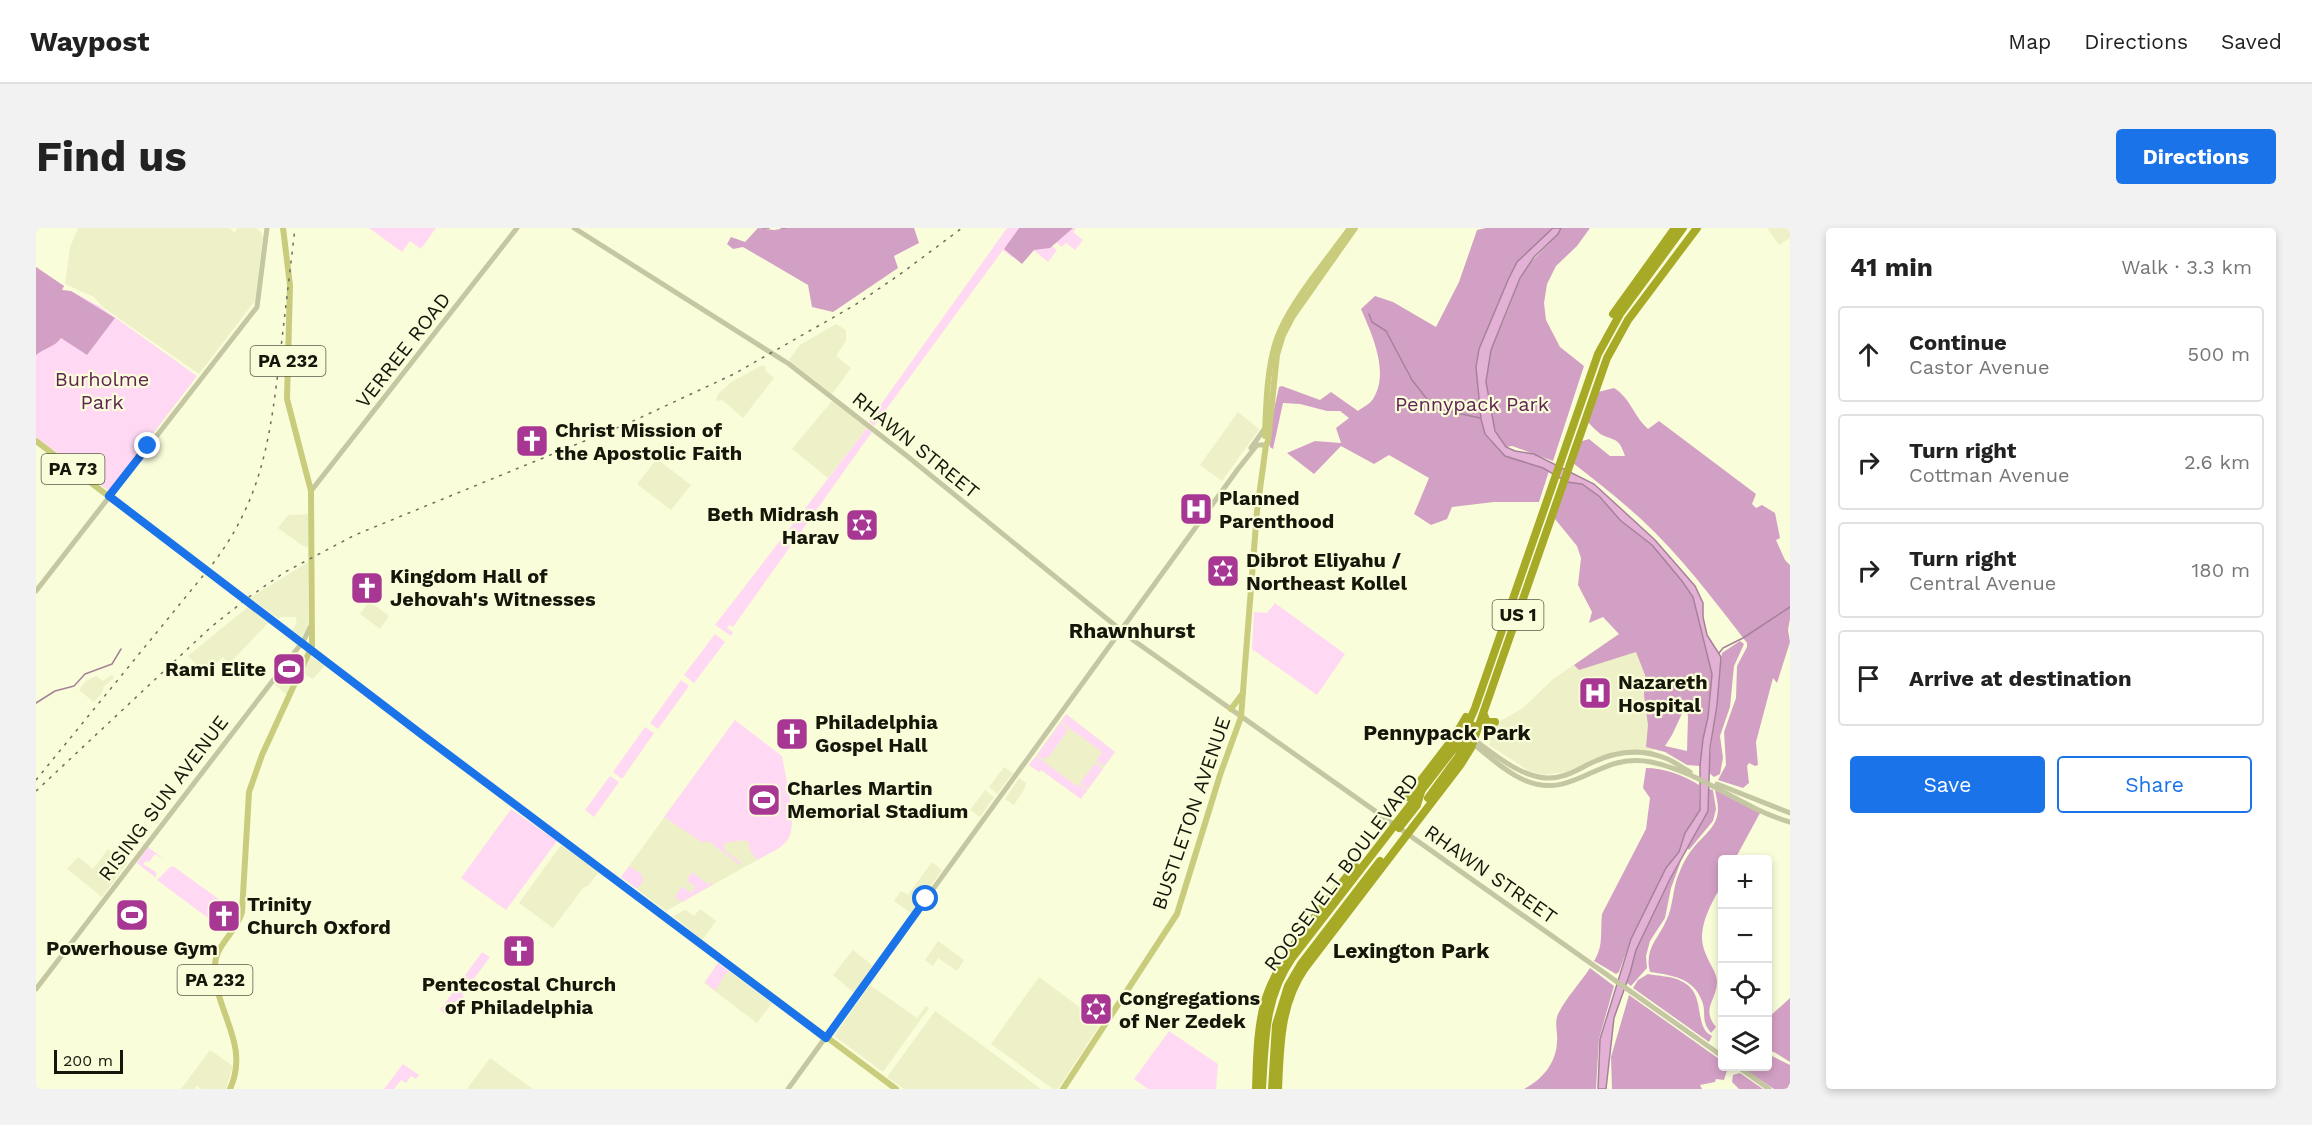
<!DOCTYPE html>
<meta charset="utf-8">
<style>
:root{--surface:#fff;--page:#f2f2f2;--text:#222;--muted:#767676;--line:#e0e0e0;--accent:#1a73e8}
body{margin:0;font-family:"Work Sans",sans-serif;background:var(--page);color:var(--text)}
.controls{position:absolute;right:18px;bottom:18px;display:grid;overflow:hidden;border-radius:6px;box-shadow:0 3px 9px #0003}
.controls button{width:54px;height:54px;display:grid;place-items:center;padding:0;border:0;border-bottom:2px solid var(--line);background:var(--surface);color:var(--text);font:30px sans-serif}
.scale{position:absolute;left:18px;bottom:15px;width:69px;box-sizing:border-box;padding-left:6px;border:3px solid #16160a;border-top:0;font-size:16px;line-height:21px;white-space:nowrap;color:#16160a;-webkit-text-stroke:4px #fafdda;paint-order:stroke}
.stop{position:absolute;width:18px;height:18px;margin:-14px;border:4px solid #1a73e8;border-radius:50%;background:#fff}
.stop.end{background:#1a73e8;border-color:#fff;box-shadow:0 2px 6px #0008}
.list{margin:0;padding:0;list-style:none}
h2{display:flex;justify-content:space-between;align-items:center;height:78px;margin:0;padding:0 24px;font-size:26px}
h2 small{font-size:20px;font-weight:400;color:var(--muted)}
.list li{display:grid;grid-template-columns:39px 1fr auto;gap:18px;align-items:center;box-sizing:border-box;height:96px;margin:0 12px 12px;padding:0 12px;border:2px solid var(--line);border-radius:6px}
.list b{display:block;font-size:22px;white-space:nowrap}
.list p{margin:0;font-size:20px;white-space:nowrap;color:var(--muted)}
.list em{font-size:20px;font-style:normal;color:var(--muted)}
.actions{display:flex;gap:12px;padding:18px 24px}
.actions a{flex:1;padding:14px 0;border:2px solid var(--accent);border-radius:6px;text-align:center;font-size:21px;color:var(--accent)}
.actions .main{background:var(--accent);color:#fff}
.icon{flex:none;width:33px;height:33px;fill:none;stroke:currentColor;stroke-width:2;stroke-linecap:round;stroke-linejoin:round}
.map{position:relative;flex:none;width:1754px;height:861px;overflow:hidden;border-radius:6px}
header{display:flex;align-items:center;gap:36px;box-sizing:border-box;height:84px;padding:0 30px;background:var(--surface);border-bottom:2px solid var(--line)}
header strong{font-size:28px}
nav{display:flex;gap:33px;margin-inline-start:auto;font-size:21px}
.intro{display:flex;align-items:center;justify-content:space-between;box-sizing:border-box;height:144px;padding:0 36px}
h1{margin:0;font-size:42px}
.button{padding:15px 27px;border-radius:6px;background:var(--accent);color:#fff;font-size:21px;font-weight:700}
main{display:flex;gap:36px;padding:0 36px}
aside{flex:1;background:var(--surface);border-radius:6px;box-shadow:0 3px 9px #0003}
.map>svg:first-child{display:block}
.built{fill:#eef1c7}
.green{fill:#ffd9f4}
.forest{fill:#d3a0c5;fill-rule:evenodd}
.water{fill:#e4b1d6;stroke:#a68299;stroke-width:1.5}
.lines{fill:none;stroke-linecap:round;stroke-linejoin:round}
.stream{stroke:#a68299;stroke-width:1.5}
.secondary{stroke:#c5c6a2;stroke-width:5}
.primary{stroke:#cacc7d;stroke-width:6}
.highway{stroke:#a7aa26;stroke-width:8}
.rail{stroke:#6e6f5a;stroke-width:1.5;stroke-dasharray:3 6;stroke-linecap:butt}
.route{stroke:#1a73e8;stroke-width:8}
.labels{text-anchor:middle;stroke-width:4.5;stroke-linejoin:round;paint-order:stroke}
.shield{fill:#fafdda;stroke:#5a5b48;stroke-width:1.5}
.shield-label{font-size:18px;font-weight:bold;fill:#16160a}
.street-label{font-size:20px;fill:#16160a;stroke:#fafdda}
.park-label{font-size:20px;fill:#612555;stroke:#fafdda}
.poi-label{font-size:20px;font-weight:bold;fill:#16160a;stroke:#fafdda;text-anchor:start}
.neighbourhood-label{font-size:21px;font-weight:bold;fill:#16160a;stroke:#fafdda}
</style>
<header>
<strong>Waypost</strong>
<nav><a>Map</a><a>Directions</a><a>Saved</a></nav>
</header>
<div class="intro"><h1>Find us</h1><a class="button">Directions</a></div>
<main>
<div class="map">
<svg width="1754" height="861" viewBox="0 0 1754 861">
<rect width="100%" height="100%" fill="#fafdda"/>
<g class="built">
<path d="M42,0H194L198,5L202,0H220L225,4L227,9L219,73L163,146L68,80L58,69L29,56L34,19Z"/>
<path d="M1731,0H1754V10L1743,17Z"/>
<path d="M800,96L810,102V113L801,126V129L815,140L796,166L753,132L764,117Z"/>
<path d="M727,137L730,140L729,142L738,150L707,190L686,172L681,173L680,171L683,165L695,154Z"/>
<path d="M796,173L831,200L792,250L756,221Z"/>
<path d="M1202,184L1223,201L1222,203L1186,253L1164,237Z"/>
<path d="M621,231L655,257L635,282L601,256Z"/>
<path d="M272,286V318L270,320L242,300L252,287Z"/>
<path d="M272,334V396L266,409L256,402L261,394L259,389H245L243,391L214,370Z"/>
<path d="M333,373L353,388L344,401L324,386Z"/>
<path d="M213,378L234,393L193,436L187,429L169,445L152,428Z"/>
<path d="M1583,406L1600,423L1625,488L1617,524L1593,522L1574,525L1532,544L1508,547L1493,543L1453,517L1457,500L1462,494L1487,480L1517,451Z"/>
<path d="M275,429L289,437L277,451L267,445Z"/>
<path d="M247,443L258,451L251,467L237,455Z"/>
<path d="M76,447L78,450L68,458L66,465L58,474L43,462L50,453L60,448L67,453Z"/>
<path d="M1030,486L1079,524L1045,571L1005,542L1003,544L993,537Z"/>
<path d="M699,492L746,531L756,595L754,608L743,620L630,683L585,649Z"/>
<path d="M968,539L977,545L961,566L953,559Z"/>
<path d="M983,550L990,555L989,560L978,577L969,571Z"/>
<path d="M949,562L958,569L944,589L934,582Z"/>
<path d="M525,617L563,644L552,658L548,659L517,700L483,675Z"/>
<path d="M72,621L91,635L66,669L31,641L42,629L57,641Z"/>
<path d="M896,634L906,642L875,685L858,673L865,663L872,667Z"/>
<path d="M664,681L680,693L666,712L637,688L649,682L658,688Z"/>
<path d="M902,713L928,732L921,743L902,730L897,738L889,732Z"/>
<path d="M817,722L837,738L818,765L797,747Z"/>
<path d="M682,735L736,775L721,795L668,755Z"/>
<path d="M1003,749L1065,795L1022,861H1017L955,816Z"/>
<path d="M834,757L881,790L890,778L893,780L847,844L798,808Z"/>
<path d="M899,783L950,820L1005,861H868L851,849Z"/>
<path d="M174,822L197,838L190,861H165L161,858L158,861H145Z"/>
<path d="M454,830L497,861H431Z"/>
</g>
<g class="green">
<path d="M333,0H400L385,21L374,13L366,24Z"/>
<path d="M971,0H1040L1037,4L1047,12L1039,22L1030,15L1026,19L1010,7L1007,11L1021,22L1012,34L991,17L977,30L967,22L838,198L833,193Z"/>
<path d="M0,39L28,58L26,62L35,63L63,78L161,148L73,263L0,209Z"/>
<path d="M831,200L836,204L697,399L693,397L691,400L697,404L695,408L679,397Z"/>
<path d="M1239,375L1309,426L1281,467L1216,421L1218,384L1231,385Z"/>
<path d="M679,406L689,414L658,455L648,447Z"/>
<path d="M645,452L653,458L622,501L614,495Z"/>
<path d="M1030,486L1079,524L1068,538L1060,533L1066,524L1025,494Z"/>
<path d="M699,492L746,528C749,546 762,597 752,611C746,621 731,626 721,632L715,624L712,613L708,614L707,612L688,615L689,623L706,635L704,637L672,613L667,615L628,589Z"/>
<path d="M1024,495L1035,503L1030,502V505L1012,530L1010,529L1008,532L1001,527Z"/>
<path d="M609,499L618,505L586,551L577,544Z"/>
<path d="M1000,528L1041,558L1043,556L1051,562L1045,571L1005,542L1003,544L993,537Z"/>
<path d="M1059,535L1067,541L1052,561L1044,555Z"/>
<path d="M574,548L583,554L558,589L549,582Z"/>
<path d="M475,581L521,613L470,682L425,650Z"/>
<path d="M112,619L129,632L119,626L113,634L110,633L107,636L120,644V650L101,635Z"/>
<path d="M137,638L202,685L191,704L121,652L133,640Z"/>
<path d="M593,638L607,647L605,649L608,652L601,661L585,649Z"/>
<path d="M656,644L673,657L676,654L678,656L646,674L639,669L646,658L655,665L659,659L651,652Z"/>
<path d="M446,724L454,729L426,767L428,769L411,788L404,782Z"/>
<path d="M682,735L694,744L690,745L679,763L669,754Z"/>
<path d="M1133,803L1182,836L1180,861H1112L1098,851Z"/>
<path d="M367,836L383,847L380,851L375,848L370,855L365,852L358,861H348Z"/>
</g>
<g class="forest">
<path d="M722,0L738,2L751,0H878L883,15L858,28L862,40L797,84L776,79L772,57L707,19L697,21L691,16L695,9L709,14Z"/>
<path d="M983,0H1037L1014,20L998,22L986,36L968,21Z"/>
<path d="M1450,0H1517C1501,15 1486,27 1475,46L1441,131L1440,139L1445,191L1451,209L1469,228L1492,234L1513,243L1503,274H1458L1416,279L1411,291L1395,297L1378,286L1393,250L1353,227L1338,236L1305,218L1278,246L1251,225L1279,213L1305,215L1300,200L1313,190L1304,183H1291L1264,176L1247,175L1237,221L1234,219L1232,208L1243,159L1246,158L1284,172L1295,164L1322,183C1327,179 1334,176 1337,171C1354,144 1336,107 1325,81L1339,68L1357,74L1400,99L1423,54L1441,2Z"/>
<path d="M1525,0H1554L1541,18L1520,38L1511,56L1508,75L1510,92L1524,119L1548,138L1517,233L1476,218L1470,219C1452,199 1447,158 1452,131C1456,116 1463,103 1469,89C1476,73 1480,56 1489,42C1498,28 1519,13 1525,0Z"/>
<path d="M0,39L28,58L26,62L35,63L79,90L51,127L25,110C19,119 8,120 0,127Z"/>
<path d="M1578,160C1595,171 1597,187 1612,201L1623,193L1720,266L1716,276L1720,280L1726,277L1739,285L1744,310L1740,312L1749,332L1754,337V391L1752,402L1754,414L1741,455L1737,450L1720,514L1722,537L1719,538L1713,535L1711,538L1713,555L1707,560L1682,552L1690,537L1688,504L1700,470L1701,438L1711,419V415C1678,372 1645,328 1605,291C1583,271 1560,253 1537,235L1543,214L1553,211L1574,228H1589C1583,210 1580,213 1566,207C1561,204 1555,197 1551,193L1562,164Z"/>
<path d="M1530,254L1546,256L1564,269L1584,292L1616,317L1646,353L1657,369L1676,446L1672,489L1667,511L1664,538L1651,537L1629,524L1610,519L1612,497L1608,467L1609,447L1600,424L1543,442L1538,437L1583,406L1567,389L1553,395L1556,384L1542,357L1545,330L1541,318L1519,291ZM1650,477L1652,489L1651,523L1629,518L1636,507Z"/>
<path d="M1704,413L1708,416L1698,438L1694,479L1684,508L1687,530L1684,546L1678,549L1672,544L1686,425Z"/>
<path d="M1610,540C1627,540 1648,547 1663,557L1664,582L1649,605L1643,624L1630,640L1610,681L1595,711L1583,744L1580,746L1558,733C1568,718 1564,703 1566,686L1610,601L1614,570L1607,560Z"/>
<path d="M1673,561L1677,562L1680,581L1677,593L1653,622L1651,619L1672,583Z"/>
<path d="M1679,562L1724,585L1699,631L1686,632C1686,639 1688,648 1686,655C1686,659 1682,664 1680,667C1673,680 1667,693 1666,707C1665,728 1682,742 1681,755C1680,773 1665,781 1680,799L1675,805C1664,792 1671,786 1666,773C1658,750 1635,747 1614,744C1608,721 1622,711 1630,693C1638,678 1636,659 1644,643C1647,635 1652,626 1658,619C1668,607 1682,598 1682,581C1682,575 1680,568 1679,562Z"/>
<path d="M1645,633L1635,660L1629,690L1614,713L1610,728L1611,740L1595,758L1591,755L1600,722L1634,651Z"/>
<path d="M1554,740L1578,758L1563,811L1560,861H1488C1507,851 1520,835 1521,814C1522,804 1518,796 1522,786C1530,770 1544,755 1554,740Z"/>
<path d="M1612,746C1622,748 1636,748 1645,753C1672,765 1656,798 1676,808L1673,814L1597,760L1602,752Z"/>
<path d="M1593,767L1686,833V838L1692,839L1688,852L1680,851L1679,854L1664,857L1666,861H1576L1575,829Z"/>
<path d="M1754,770V834L1738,824L1732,823V790Z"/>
<path d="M1732,826L1754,837V855L1751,861H1738L1705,839L1732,838Z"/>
<path d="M1704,845L1727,861H1703L1696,854L1697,847Z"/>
</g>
<path class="water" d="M1517,0H1525L1522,6L1498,29L1484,50L1455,122L1450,154L1459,203L1470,219L1479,223L1498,226L1558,256L1619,312L1659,358L1667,375V389L1671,407L1685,429L1681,477L1674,520L1672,583L1634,651L1600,722L1594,745L1578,790L1570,861H1562L1564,811L1595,711L1630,640L1643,624L1649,605L1664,582V538L1667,511L1672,489L1676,446L1657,369L1646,353L1616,317L1584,292L1564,269L1546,256L1531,254L1507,240L1469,228L1449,206L1445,191L1440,139L1443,121L1472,52L1481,34Z"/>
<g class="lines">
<g class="stream">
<path d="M726,0H733"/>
<path d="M745,0H750"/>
<path d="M1333,86L1336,94L1350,103L1376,152L1398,180L1444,190"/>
<path d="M1683,425L1687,420L1707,410L1754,379"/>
<path d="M0,475L19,463L38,458L49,446L76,436L85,421"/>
</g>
<g class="secondary">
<path d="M538,0L753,136L871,228L1097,412L1686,828"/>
<path d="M1215,220L1229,200"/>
<path d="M275,263L481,0"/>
<path d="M0,363L221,79L231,0"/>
<path d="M1437,511C1458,526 1483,548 1510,550C1527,551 1539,543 1553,536C1577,524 1604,520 1629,530C1638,533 1645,539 1654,544"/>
<path d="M1436,515C1452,527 1469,544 1488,552C1538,574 1562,523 1615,534C1665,544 1705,580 1754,594"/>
<path d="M1681,556L1754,585"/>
<path d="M0,761L268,412L274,399"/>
<path d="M1701,838L1733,861"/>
<path d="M752,861L1202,241L1221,217H1230"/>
</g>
<g class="primary">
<path d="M1229,208C1230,176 1231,132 1244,103C1259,69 1292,31 1314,0"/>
<path d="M0,213L389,509L860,861"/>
<path d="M1195,481L1207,465"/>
<path d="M194,861C215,815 177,782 179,738C179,717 201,704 206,684L213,564L226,527L276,418L275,263L251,171L254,57L247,0"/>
<path d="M1027,861L1141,686L1184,547L1205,489L1221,283L1230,217L1232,213L1241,127L1247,107L1257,88L1319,0"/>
</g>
<g class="highway">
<path d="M1577,86L1639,0"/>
<path d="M1448,487L1451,494H1459"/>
<path d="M1372,569L1419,508L1430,489"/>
<path d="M1392,570L1422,529L1438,498"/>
<path d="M1363,600L1381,577L1385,564"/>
<path d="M1220,861C1221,832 1221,801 1229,773C1243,726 1289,678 1319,638"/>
<path d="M1226,861C1229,814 1228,770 1256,730L1426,510L1439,480L1562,126L1584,86L1647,0"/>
<path d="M1236,861L1240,797L1252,758L1265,736L1344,633"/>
<path d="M1242,861C1244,818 1244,776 1269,740L1425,536L1435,520L1571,130L1592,92L1661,0"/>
</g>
<g class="rail">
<path d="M0,552L175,338C227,271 234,209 244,128C249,85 254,43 259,0"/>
<path d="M0,563L175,399L213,369L249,344L319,307L595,194L698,146L819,77L863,47L926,0"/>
</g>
</g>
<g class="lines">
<path class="route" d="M112,218L73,268L389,509L790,810L890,671"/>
</g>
<defs>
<symbol id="church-square" viewBox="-11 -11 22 22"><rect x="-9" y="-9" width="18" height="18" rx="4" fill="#a83793" stroke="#fafdda"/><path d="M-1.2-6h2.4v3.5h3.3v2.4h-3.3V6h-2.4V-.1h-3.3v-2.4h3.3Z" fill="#fff"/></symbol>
<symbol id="hospital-square" viewBox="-11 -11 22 22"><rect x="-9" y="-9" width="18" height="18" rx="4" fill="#a83793" stroke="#fafdda"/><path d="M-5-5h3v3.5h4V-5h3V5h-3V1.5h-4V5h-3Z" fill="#fff"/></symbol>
<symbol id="synagogue-square" viewBox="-11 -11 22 22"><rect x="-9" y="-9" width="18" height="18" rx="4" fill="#a83793" stroke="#fafdda"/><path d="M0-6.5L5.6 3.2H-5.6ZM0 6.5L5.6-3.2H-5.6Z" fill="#fff"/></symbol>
<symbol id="stadium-square" viewBox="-11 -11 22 22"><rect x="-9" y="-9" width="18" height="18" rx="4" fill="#a83793" stroke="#fafdda"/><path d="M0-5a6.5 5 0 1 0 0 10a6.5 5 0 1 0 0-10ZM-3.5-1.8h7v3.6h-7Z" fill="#fff"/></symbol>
</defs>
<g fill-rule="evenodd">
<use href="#church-square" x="477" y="194" width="38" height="38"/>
<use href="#hospital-square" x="1141" y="262" width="38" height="38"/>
<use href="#synagogue-square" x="807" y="278" width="38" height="38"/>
<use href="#synagogue-square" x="1168" y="324" width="38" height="38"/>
<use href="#church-square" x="312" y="341" width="38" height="38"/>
<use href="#stadium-square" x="234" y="422" width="38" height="38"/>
<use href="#hospital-square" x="1540" y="446" width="38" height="38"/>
<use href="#church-square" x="737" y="487" width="38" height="38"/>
<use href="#stadium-square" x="709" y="553" width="38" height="38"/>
<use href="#stadium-square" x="77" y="668" width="38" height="38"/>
<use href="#church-square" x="169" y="669" width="38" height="38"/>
<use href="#church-square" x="464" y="704" width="38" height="38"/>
<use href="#synagogue-square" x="1041" y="762" width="38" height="38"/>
</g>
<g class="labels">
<g class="shield">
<rect x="214.5" y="118" width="75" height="30" rx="4.5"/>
<rect x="5.5" y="226" width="63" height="30" rx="4.5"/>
<rect x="1456.5" y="372" width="51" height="30" rx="4.5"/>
<rect x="141.5" y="737" width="75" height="30" rx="4.5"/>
</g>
<g class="shield-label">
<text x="252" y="139">PA 232</text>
<text x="37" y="247">PA 73</text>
<text x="1482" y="393">US 1</text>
<text x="179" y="758">PA 232</text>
</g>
<g class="street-label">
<text transform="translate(367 122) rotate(-52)" y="7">VERREE ROAD</text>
<text transform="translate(880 217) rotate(39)" y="7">RHAWN STREET</text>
<text transform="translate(127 570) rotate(-53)" y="7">RISING SUN AVENUE</text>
<text transform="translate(1155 585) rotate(-71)" y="7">BUSTLETON AVENUE</text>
<text transform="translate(1305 644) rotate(-53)" y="7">ROOSEVELT BOULEVARD</text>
<text transform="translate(1455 646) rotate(35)" y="7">RHAWN STREET</text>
</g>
<g class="park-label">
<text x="66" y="158">Burholme<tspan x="66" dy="23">Park</tspan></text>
<text x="1436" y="183">Pennypack Park</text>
</g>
<g class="poi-label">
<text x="519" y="209">Christ Mission of<tspan x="519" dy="23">the Apostolic Faith</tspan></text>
<text x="1183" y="277">Planned<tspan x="1183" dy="23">Parenthood</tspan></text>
<text x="803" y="293" text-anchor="end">Beth Midrash<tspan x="803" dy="23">Harav</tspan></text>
<text x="1210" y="339">Dibrot Eliyahu /<tspan x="1210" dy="23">Northeast Kollel</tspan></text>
<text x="354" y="355">Kingdom Hall of<tspan x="354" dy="23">Jehovah's Witnesses</tspan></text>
<text x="230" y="448" text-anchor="end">Rami Elite</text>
<text x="1582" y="461">Nazareth<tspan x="1582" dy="23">Hospital</tspan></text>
<text x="779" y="501">Philadelphia<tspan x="779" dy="23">Gospel Hall</tspan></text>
<text x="751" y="567">Charles Martin<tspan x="751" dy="23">Memorial Stadium</tspan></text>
<text x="211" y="683">Trinity<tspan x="211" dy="23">Church Oxford</tspan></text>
<text x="96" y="727" text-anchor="middle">Powerhouse Gym</text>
<text x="483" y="763" text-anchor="middle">Pentecostal Church<tspan x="483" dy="23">of Philadelphia</tspan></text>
<text x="1083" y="777">Congregations<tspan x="1083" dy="23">of Ner Zedek</tspan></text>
</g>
<g class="neighbourhood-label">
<text x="1096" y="410">Rhawnhurst</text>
<text x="1411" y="512">Pennypack Park</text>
<text x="1375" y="730">Lexington Park</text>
</g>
</g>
</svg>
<div class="controls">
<button>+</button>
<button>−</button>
<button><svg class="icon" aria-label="locate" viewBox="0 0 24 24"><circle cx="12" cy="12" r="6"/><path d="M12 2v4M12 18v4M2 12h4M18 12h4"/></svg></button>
<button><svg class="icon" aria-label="layers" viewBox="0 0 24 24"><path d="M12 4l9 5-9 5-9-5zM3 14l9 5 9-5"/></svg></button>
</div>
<div class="scale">200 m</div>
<div class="stop" style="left:890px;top:671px"></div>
<div class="stop end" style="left:112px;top:218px"></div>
</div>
<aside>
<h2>41 min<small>Walk · 3.3 km</small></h2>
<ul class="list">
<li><svg class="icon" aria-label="ahead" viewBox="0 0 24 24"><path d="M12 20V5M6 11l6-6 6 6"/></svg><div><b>Continue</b><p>Castor Avenue</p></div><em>500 m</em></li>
<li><svg class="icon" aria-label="right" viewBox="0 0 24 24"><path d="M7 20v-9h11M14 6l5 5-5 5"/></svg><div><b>Turn right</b><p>Cottman Avenue</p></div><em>2.6 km</em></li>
<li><svg class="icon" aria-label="right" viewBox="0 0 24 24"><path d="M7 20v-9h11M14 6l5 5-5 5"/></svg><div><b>Turn right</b><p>Central Avenue</p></div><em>180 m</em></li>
<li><svg class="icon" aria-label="arrive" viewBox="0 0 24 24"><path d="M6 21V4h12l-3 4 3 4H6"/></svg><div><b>Arrive at destination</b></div></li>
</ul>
<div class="actions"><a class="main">Save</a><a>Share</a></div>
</aside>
</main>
